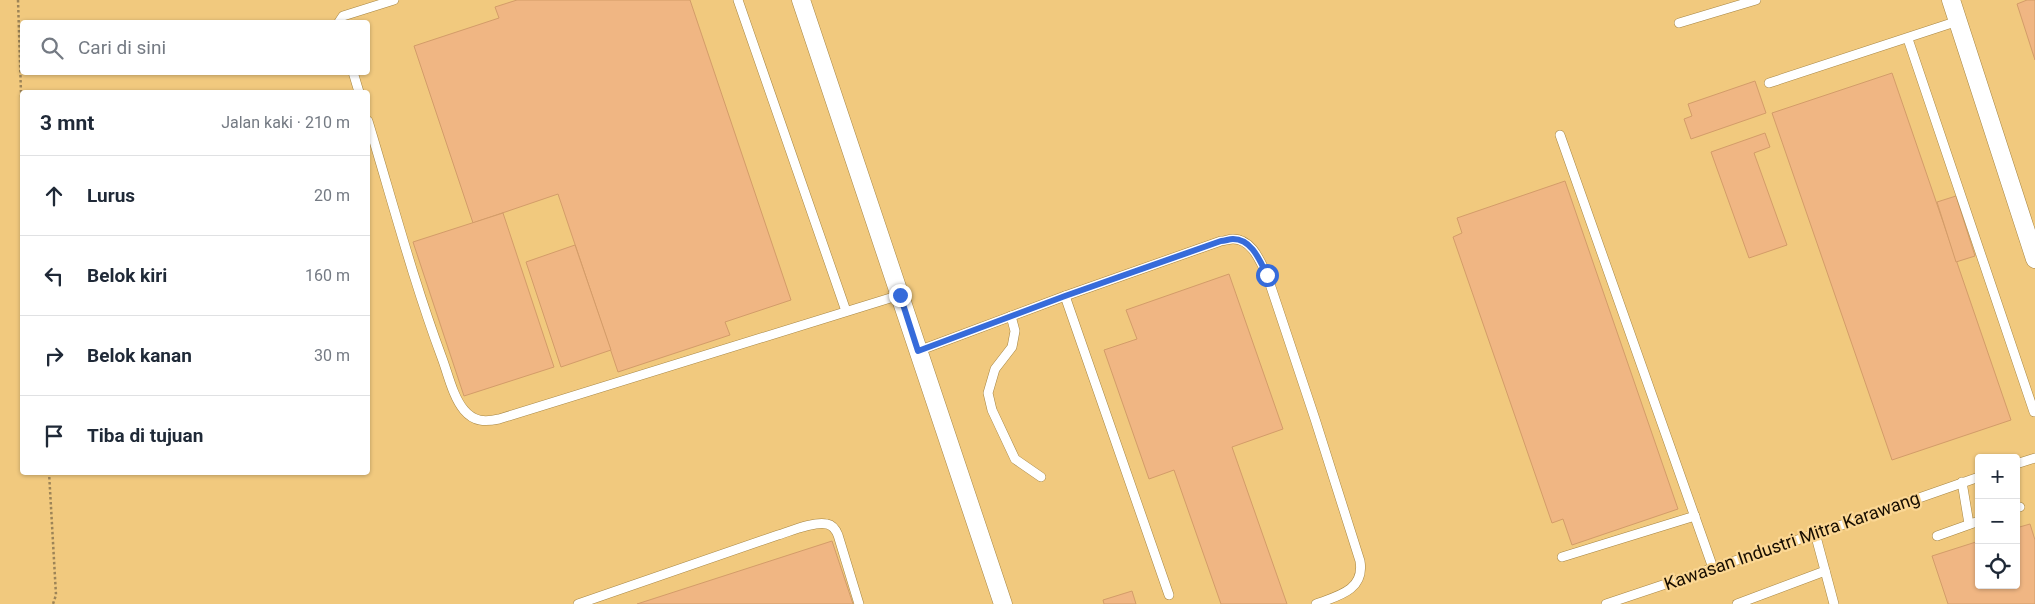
<!DOCTYPE html>
<html lang="id">
<meta charset="utf-8">
<style>
:root{--surface:#fff;--page:#f6f6f7;--text:#1f2937;--muted:#747a83;--line:#e0e1e3}
body{margin:0;font-family:Roboto,sans-serif;background:var(--page);color:var(--text)}
.controls{position:absolute;right:15px;bottom:15px;display:grid;overflow:hidden;border-radius:5px;box-shadow:0 1px 4px #0004}
.controls button{width:45px;height:45px;display:grid;place-items:center;padding:0;border:0;border-bottom:1px solid var(--line);background:var(--surface);color:var(--text);font:25px sans-serif}
.stop{position:absolute;width:15px;height:15px;margin:-11px;border:4px solid #366bda;border-radius:50%;background:#fff}
.stop.end{background:#366bda;border-color:#fff;box-shadow:0 1px 5px #0008}
.list{margin:0;padding:0;list-style:none}
h2{display:flex;justify-content:space-between;align-items:center;height:65px;margin:0;padding:0 20px;font-size:21px}
h2 small{font-size:16px;font-weight:400;color:var(--muted)}
.list li{display:grid;grid-template-columns:32px 1fr auto;gap:15px;align-items:center;box-sizing:border-box;height:80px;padding:0 20px;border-top:1px solid var(--line)}
.list b{display:block;font-size:19px;white-space:nowrap}
.list em{font-size:16px;font-style:normal;color:var(--muted)}
.icon{flex:none;width:28px;height:28px;fill:none;stroke:currentColor;stroke-width:2;stroke-linecap:round;stroke-linejoin:round}
.map{position:relative;flex:none;width:2035px;height:604px;overflow:hidden}
.search{position:absolute;background:var(--surface);box-shadow:0 1px 4px #0004;left:20px;top:20px;width:350px;height:55px;display:flex;align-items:center;gap:12px;box-sizing:border-box;padding:0 18px;border-radius:5px;color:var(--muted);font-size:19px}
.panel{position:absolute;background:var(--surface);box-shadow:0 1px 4px #0004;left:20px;top:90px;width:350px;height:385px;border-radius:5px}
.map>svg:first-child{display:block}
.built{fill:#f1c97e;fill-rule:evenodd}
.building{fill:#f0b683;stroke:#d39c69}
.lines{fill:none;stroke-linecap:round;stroke-linejoin:round}
.lane-casing{stroke:#a68542;stroke-width:10}
.street-casing{stroke:#a68542;stroke-width:19}
.path{stroke:#9d8457;stroke-width:2.5;stroke-dasharray:2.5 2.5;stroke-linecap:butt}
.lane{stroke:#fff;stroke-width:9}
.street{stroke:#fff;stroke-width:18}
.route{stroke:#366bda;stroke-width:6}
.labels{text-anchor:middle;stroke-width:4.5;stroke-linejoin:round;paint-order:stroke}
.street-label{font-size:18px;fill:#170d00;stroke:#fbd794}
</style>
<div class="map">
<svg width="2035" height="604" viewBox="0 0 2035 604">
<rect width="100%" height="100%" fill="#fbd794"/>
<path class="built" d="M0,0H2035V604H0ZM22,22H368V72H22ZM22,92H368V472H22ZM1979,458H2016V585H1979Z"/>
<g class="building">
<path d="M517,0H690L791,300L725,322L730,335L618,372L558,194L473,223L414,46L499,18L495,7Z"/>
<path d="M2027,0H2035V60L2017,4Z"/>
<path d="M1892,73L2011,420L1892,460L1772,113Z"/>
<path d="M1755,81L1766,113L1691,139L1684,119L1692,116L1688,104Z"/>
<path d="M1765,133L1770,147L1754,153L1787,245L1749,258L1711,152Z"/>
<path d="M1565,181L1678,509L1572,545L1563,519L1552,523L1453,237L1462,233L1457,218Z"/>
<path d="M1956,196L1975,256L1956,262L1937,202Z"/>
<path d="M503,213L554,367L464,396L413,242Z"/>
<path d="M575,245L611,350L561,367L526,262Z"/>
<path d="M1229,274L1283,429L1232,447L1287,604H1221L1174,470L1149,479L1104,350L1137,339L1126,310Z"/>
<path d="M2030,524L2035,540V604H1948L1932,556L1979,541V585H2016V528Z"/>
<path d="M832,541L853,604H637Z"/>
<path d="M1132,591L1136,604H1104L1103,600Z"/>
</g>
<g class="lines">
<defs>
<g id="lane">
<path d="M738,0L846,311"/>
<path d="M339,22L343,16L394,0"/>
<path d="M1679,23L1756,0"/>
<path d="M1908,39L2034,412"/>
<path d="M353,72L359,92"/>
<path d="M1769,83L1958,21"/>
<path d="M368,121C392,200 413,280 442,358C448,374 453,397 464,410C474,422 485,422 499,419L900,295"/>
<path d="M1560,135L1713,568"/>
<path d="M1065,296L1169,595"/>
<path d="M1011,316L1015,331L1012,347L995,369L988,393L992,410L1015,459L1041,477"/>
<path d="M918,351L1065,296L1221,241C1225,241 1229,239 1233,239C1252,239 1260,261 1267,275L1315,419L1360,561C1365,590 1338,596 1316,604"/>
<path d="M2016,464L2035,458"/>
<path d="M1962,482L1969,524"/>
<path d="M2016,508L2020,507"/>
<path d="M1815,533L1834,604"/>
<path d="M1937,536L1979,521"/>
<path d="M1562,557L1695,516"/>
<path d="M578,604L778,535C791,531 814,521 827,524C832,525 836,530 838,535L859,604"/>
<path d="M1606,604L1836,527L1979,477"/>
<path d="M1737,604L1825,571"/>
</g>
<g id="street">
<path d="M801,0L1003,604"/>
<path d="M1951,0L2035,259"/>
</g>
</defs>
<use href="#lane" class="lane-casing"/>
<use href="#street" class="street-casing"/>
<g class="path">
<path d="M18,0L22,124"/>
<path d="M49,472L56,595L53,604"/>
</g>
<use href="#lane" class="lane"/>
<use href="#street" class="street"/>
</g>
<g class="lines">
<path class="route" d="M900,295L918,351L1065,296L1221,241C1225,241 1229,239 1233,239C1252,239 1260,261 1267,275"/>
</g>
<g class="labels">
<g class="street-label">
<text transform="translate(1792 541) rotate(-19)" y="6">Kawasan Industri Mitra Karawang</text>
</g>
</g>
</svg>
<div class="controls">
<button>+</button>
<button>−</button>
<button><svg class="icon" aria-label="locate" viewBox="0 0 24 24"><circle cx="12" cy="12" r="6"/><path d="M12 2v4M12 18v4M2 12h4M18 12h4"/></svg></button>
</div>
<div class="stop" style="left:1267px;top:275px"></div>
<div class="stop end" style="left:900px;top:295px"></div>
<div class="search"><svg class="icon" aria-label="search" viewBox="0 0 24 24"><circle cx="10" cy="10" r="6"/><path d="M15 15l6 6"/></svg>Cari di sini</div>
<section class="panel">
<h2>3 mnt<small>Jalan kaki · 210 m</small></h2>
<ul class="list">
<li><svg class="icon" aria-label="ahead" viewBox="0 0 24 24"><path d="M12 20V5M6 11l6-6 6 6"/></svg><div><b>Lurus</b></div><em>20 m</em></li>
<li><svg class="icon" aria-label="left" viewBox="0 0 24 24"><path d="M17 20v-9H6M10 6l-5 5 5 5"/></svg><div><b>Belok kiri</b></div><em>160 m</em></li>
<li><svg class="icon" aria-label="right" viewBox="0 0 24 24"><path d="M7 20v-9h11M14 6l5 5-5 5"/></svg><div><b>Belok kanan</b></div><em>30 m</em></li>
<li><svg class="icon" aria-label="arrive" viewBox="0 0 24 24"><path d="M6 21V4h12l-3 4 3 4H6"/></svg><div><b>Tiba di tujuan</b></div></li>
</ul>
</section>
</div>
